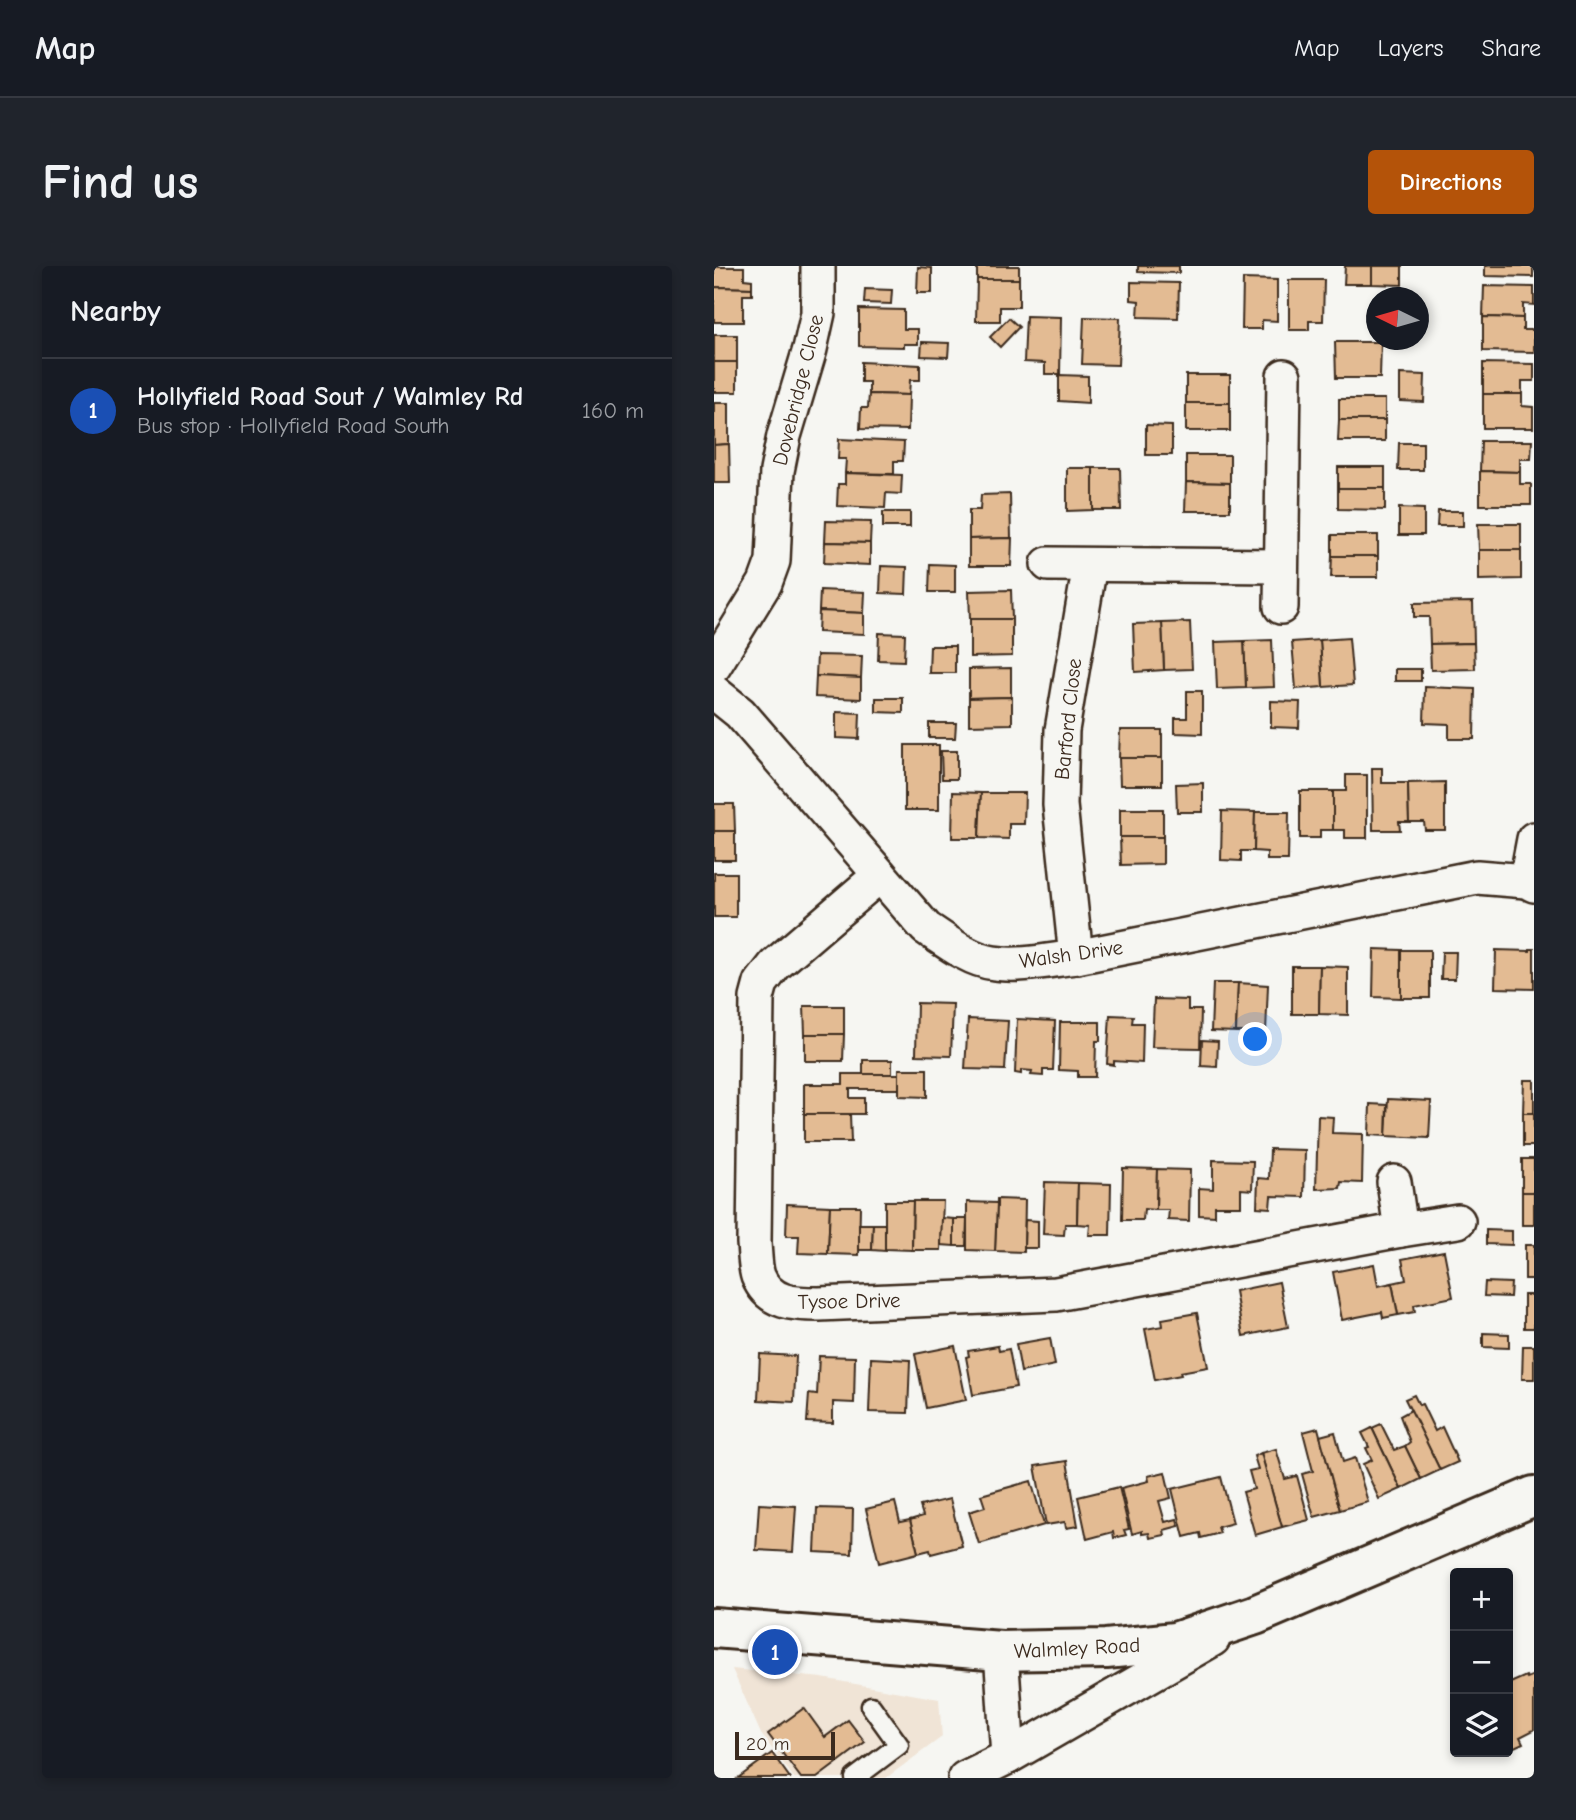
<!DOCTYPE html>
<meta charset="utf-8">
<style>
:root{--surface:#171b24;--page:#20242c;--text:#f1f3f6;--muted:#9ea1a6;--line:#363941;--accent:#b45309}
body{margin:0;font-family:"Comic Neue",sans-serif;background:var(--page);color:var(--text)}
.controls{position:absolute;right:21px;bottom:21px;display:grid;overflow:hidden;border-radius:7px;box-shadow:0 4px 10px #0003}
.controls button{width:63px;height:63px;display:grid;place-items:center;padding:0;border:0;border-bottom:2px solid var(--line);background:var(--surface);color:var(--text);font:35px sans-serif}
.compass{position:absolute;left:652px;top:21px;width:63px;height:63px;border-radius:50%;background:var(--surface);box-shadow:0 4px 10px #0003;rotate:275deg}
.scale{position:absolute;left:21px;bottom:18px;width:100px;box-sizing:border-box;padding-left:7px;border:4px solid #3b2a1e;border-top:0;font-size:19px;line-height:24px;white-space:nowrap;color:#3b2a1e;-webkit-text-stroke:5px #f6f6f2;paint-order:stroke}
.you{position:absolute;left:542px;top:774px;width:24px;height:24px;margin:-18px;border:5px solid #fff;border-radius:50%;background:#1a73e8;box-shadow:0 0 0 10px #1a73e833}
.badge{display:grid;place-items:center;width:46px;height:46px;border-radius:50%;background:var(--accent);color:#fff;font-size:23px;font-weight:700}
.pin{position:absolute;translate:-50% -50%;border:4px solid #fff;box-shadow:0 2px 7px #0006}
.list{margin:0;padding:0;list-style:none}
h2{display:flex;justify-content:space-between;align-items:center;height:91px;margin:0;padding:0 28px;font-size:30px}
h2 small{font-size:23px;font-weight:400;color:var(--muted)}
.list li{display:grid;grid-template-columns:46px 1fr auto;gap:21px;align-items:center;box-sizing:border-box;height:105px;padding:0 28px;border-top:2px solid var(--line)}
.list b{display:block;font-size:26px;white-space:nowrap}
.list p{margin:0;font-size:23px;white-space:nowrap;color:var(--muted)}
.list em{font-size:23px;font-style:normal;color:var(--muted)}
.icon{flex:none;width:38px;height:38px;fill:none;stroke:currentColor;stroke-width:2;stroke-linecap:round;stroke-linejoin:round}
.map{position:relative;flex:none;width:820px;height:1512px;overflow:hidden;border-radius:7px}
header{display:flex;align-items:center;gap:42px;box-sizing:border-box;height:98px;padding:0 35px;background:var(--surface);border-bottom:2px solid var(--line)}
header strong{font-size:33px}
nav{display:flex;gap:38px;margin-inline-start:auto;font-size:24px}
.intro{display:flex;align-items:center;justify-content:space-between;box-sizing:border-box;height:168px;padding:0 42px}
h1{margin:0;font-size:49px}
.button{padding:18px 32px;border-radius:7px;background:var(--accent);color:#fff;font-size:24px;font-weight:700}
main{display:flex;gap:42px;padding:0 42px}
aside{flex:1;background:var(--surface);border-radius:7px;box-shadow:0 4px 10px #0003}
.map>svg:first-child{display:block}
.built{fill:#f0e4d6}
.building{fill:#e3bb93;stroke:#3b2a1e;stroke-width:2}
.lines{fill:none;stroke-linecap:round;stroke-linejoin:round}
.lane-casing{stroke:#3b2a1e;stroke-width:23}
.street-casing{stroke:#3b2a1e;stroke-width:38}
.secondary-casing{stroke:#3b2a1e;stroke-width:44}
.lane{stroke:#f6f6f2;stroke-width:18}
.street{stroke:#f6f6f2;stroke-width:33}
.secondary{stroke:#f6f6f2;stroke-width:38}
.labels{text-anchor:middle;stroke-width:5;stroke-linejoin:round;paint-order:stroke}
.street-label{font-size:21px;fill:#3b2a1e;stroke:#f6f6f2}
</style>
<header>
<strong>Map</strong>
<nav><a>Map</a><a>Layers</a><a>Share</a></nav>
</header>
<div class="intro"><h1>Find us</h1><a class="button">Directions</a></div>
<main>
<aside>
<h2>Nearby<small></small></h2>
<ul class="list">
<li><span class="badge" style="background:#1a4fb4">1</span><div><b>Hollyfield Road Sout / Walmley Rd</b><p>Bus stop · Hollyfield Road South</p></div><em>160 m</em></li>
</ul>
</aside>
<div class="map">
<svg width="820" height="1512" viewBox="0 0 820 1512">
<rect width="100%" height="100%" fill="#f6f6f2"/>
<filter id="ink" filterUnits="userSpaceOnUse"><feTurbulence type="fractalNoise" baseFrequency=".0143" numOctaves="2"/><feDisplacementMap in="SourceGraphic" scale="14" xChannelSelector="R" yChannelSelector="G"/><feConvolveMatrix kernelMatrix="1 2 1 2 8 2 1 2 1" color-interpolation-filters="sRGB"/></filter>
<g filter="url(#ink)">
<path class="built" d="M18,1403L108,1412L225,1433L228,1471L172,1512H80L47,1468Z"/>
<g class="building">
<rect x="263" y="0" width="42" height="13"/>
<path d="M424,0H465V7L424,6Z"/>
<path d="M631,0H658V18H630Z"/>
<path d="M658,0H688V19L658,18Z"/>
<path d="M771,0H819V11L771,10Z"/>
<path d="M0,1H30V13L38,14V22L0,21Z"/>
<path d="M204,1L218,2V27H203Z"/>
<path d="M263,13H305V41H286V55H262Z"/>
<path d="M529,13L563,14V55L548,54V63H528Z"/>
<path d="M575,14H610L609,55H595V64H575Z"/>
<path d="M417,16L465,17L464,52L424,51L425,35L417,34Z"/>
<path d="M770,20L820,21V39L809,38V52L769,51Z"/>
<path d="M0,21L38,22V29H29V56H0Z"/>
<path d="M151,23L178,24L177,38L150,37Z"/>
<path d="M145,43L190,44V63H204V78H190V81L145,80Z"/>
<path d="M312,50L347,51L346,108H331V97L310,96Z"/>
<path d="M370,51L406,52L404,99L368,98Z"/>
<path d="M769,51L809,52V64H820V86L769,85Z"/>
<path d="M295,52L305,61L286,81L276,71Z"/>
<rect x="0" y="69" width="23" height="27"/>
<path d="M208,76L235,77L234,91L207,90Z"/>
<path d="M621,76H667L666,112H622Z"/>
<rect x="0" y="96" width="23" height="30"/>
<path d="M147,96L206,99V114H196L195,129L155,128V116H147Z"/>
<path d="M769,97L820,98V115H808V128H769Z"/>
<path d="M686,108L711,109L710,136L686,135Z"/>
<path d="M345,109L374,110V137L345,135Z"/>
<rect x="472" y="109" width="44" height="28"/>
<path d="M155,128L195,129L194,164L146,163L147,142H154Z"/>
<path d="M769,128H808V140L819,141V162H769Z"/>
<rect x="625" y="133" width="46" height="21"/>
<path d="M0,137H15V178L0,179Z"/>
<rect x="472" y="137" width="44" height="28"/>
<path d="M625,154H671V175H624Z"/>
<path d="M432,159L458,160V189H432Z"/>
<path d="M125,173L190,176L189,195H180V208L131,207L132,193H124Z"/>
<path d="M767,175H818L817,193H806V206L766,205Z"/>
<path d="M685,177H709V204H684Z"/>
<path d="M15,178L16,217H0V179Z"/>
<path d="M472,189H516V217L472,216Z"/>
<rect x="624" y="201" width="47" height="21"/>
<path d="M353,202H379V244L353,245Z"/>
<path d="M379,202H406L407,244H379Z"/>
<path d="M766,205L806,206V218H817V239H766Z"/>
<path d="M131,207L188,209L187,228L172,227L171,242L123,240L124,218H131Z"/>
<path d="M472,216L516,217V245H471Z"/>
<path d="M624,222H671V244L624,243Z"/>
<path d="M296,228L297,272L255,273V244H266L267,229Z"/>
<path d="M685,242L710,243V269H685Z"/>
<path d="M724,245H749V260H723Z"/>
<rect x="169" y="246" width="27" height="15"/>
<path d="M112,255L157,256L156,277L111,276Z"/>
<path d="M764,258H807V284H765Z"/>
<rect x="618" y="269" width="46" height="21"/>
<path d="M298,272L297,300H255V273Z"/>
<path d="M111,276L156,277V299L110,297Z"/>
<path d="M765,284H807V313L765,314Z"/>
<path d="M618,290H664V311H617Z"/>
<path d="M216,298L241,299V326H215Z"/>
<path d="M167,300L193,301L192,328L166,327Z"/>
<path d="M106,324L151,326L150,347L105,345Z"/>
<path d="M297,324L298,353H256L255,325Z"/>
<path d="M759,336L760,377L716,378L715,351H700V337Z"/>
<path d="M105,345L150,347V368L104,366Z"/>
<path d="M256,353H298V390L256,391Z"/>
<path d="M476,356L478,403L450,404L448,357Z"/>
<path d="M448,357L450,404L421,406L419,358Z"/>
<path d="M165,367L191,368L190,395L164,394Z"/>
<path d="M635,372L639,419L609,421L606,374Z"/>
<path d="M558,374L560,421L532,422L530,375Z"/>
<path d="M606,374L609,421L582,423L578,376Z"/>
<path d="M530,375L532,422L503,423L501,376Z"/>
<path d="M760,377L761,403L717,404L716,378Z"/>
<path d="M216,380H241V407H215Z"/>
<path d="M103,389L148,390L147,412L102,410Z"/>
<path d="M297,402V431L255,432V403Z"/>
<rect x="681" y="403" width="26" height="12"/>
<path d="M102,410L147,412V433L101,431Z"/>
<path d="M711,421L761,423L760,473H735V458L710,457Z"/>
<path d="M473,425H488V468L461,467V452H473Z"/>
<path d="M298,431V458L255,459V432Z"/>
<path d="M162,432H189V447L162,446Z"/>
<path d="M557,435L586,436L585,462L557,461Z"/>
<path d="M122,446L146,447L145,473L122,472Z"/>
<path d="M215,457H242L241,472H215Z"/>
<path d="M406,464H448V492H405Z"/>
<rect x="191" y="479" width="34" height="65"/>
<path d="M227,485H243V513H228Z"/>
<path d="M405,492H448V519H406Z"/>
<path d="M658,502H668V517H694L695,556H685L686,564H659Z"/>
<path d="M632,509H653V572H631V564H619V525H632Z"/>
<path d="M731,516V564H711L710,556H695L694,517Z"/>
<path d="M489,517V546H463L462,518Z"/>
<path d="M586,525H619V564H606V572H586Z"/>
<path d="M239,526L267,527L265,572H238Z"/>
<path d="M267,527H311L310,558H295V573L265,572Z"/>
<path d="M0,538H20L21,565H0Z"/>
<rect x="406" y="543" width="43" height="28"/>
<path d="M508,545L541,546L540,585H527V595L507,594Z"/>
<path d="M541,546H575L574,594H553V586L540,585Z"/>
<rect x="0" y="565" width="21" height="29"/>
<path d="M406,571H449V598L407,599Z"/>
<rect x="0" y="607" width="22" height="44"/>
<path d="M660,683L687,684V732L659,731Z"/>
<path d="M816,683H820V723L781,722L782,684L816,685Z"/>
<rect x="687" y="684" width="29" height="48"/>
<path d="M728,686H742L741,713H727Z"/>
<path d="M578,700H606L605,748H578Z"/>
<path d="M606,700L634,701V749L605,748Z"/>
<path d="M499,717H524L522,766L497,765Z"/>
<path d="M524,717L554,719L552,766H522Z"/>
<path d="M440,733L474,734V744H487L486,782L438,781Z"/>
<path d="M203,737L239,738L237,790L202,789Z"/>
<path d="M90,740H130V768H91Z"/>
<path d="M396,749L419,750L418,757H429L428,797L400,795V799L393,798Z"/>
<path d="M254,753L294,755L291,804L251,803Z"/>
<path d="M303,753L341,755L339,804H329V810L317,809L318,805L307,804V808L301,807Z"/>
<path d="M346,756H386V775H382L381,811H364V805L345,804Z"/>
<path d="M91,768H130L129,795H91Z"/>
<path d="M488,774L504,775L503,801L487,800Z"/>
<rect x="149" y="794" width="29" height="14"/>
<path d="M185,803H213V831L185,830Z"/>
<path d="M129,808H185V823H136V832H150V848H90V818H129Z"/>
<path d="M810,814H820V847H809Z"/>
<path d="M674,833L717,835L715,872L672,870Z"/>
<path d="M656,838L673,839L672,870L655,869Z"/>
<rect x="809" y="847" width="11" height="33"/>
<path d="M90,848H136L137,876H90Z"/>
<path d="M604,850L619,851L618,867L649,868L648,917L627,916L626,922L602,923Z"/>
<path d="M556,883L591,884L590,931L557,930L556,942L543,941L544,912L555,913Z"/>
<rect x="808" y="893" width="12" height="33"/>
<path d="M499,894L539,895L538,924L527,923V940H501V950L485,949V922L499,923Z"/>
<path d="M409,902L443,903L442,944L430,943L429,954H408Z"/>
<path d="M443,903L476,904L475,955L454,954L455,944H442Z"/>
<path d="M331,916L364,917L363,958H351L350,969L329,968Z"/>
<path d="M364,917L397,918L396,969H375L376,959L363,958Z"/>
<rect x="808" y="926" width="12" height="33"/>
<path d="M283,933L311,934L310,986L281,985Z"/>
<path d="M171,935H199L198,984L171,983Z"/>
<path d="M199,935H229L227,984H198Z"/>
<path d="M253,936L283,937L281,985L253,984Z"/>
<path d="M73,938L116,940L114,988L84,987L85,970H72Z"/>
<path d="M116,940H146L145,989L114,988Z"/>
<path d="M228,952L240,953V980L227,979Z"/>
<path d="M240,953H253L252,980H240Z"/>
<path d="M311,954L324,955V982H310Z"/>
<path d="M145,958H159L158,984H145Z"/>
<path d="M159,958H171V985L158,984Z"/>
<path d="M772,964L798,965V979L772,978Z"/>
<rect x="811" y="979" width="9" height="34"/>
<path d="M730,985L739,1031L700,1039L701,1046L684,1049L678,1017L692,1014L688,993Z"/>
<path d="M660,998L664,1020L678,1017L684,1049L669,1052L668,1046L628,1054L619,1006Z"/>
<path d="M565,1016L574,1061L529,1070L521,1025Z"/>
<path d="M771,1016L797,1017L796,1031L770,1030Z"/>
<rect x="810" y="1029" width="10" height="33"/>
<path d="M483,1047L494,1101L466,1106L467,1109L441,1114L431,1063L449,1060L448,1053Z"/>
<path d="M769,1067L795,1068V1082L769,1081Z"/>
<path d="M336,1072L341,1099L307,1106L302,1078Z"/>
<path d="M241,1080L252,1134L212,1142L201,1088Z"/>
<path d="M284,1080L285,1085L295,1083L302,1121L259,1129L252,1091L255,1090L254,1085Z"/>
<path d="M809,1080H820V1113H808Z"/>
<path d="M46,1088L82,1090L80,1136L44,1134Z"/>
<path d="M105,1090L141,1091L140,1137L119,1136V1157L93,1156L95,1128L103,1129Z"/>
<path d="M157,1092L196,1094L194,1147L155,1146Z"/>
<path d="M700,1129L705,1139L708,1138L721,1165L728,1161L744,1196L726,1204L691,1133Z"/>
<path d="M697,1144L726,1204L707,1213L691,1180L696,1176L686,1150Z"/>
<path d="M667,1158L680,1184L691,1180L707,1213L687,1223L658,1162Z"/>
<path d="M604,1162L626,1244L600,1251L588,1208L599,1205L589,1166Z"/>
<path d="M658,1162L687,1223L665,1233L649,1198L658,1194L652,1182L655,1181L648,1167Z"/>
<path d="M621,1166L629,1196L641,1192L654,1236L626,1244L606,1170Z"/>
<path d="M562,1183L571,1213L583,1210L595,1254L568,1261L547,1187Z"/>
<path d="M547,1187L568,1261L541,1269L529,1226L540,1223L535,1205L544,1203L540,1190Z"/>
<path d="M353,1195L364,1260L352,1262L351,1256L332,1259L321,1200Z"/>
<path d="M451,1206L457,1232L445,1235L451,1256L463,1253L465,1260L450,1264L451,1269L436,1272L435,1267L428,1268V1265L418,1268L407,1222L435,1215L434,1210Z"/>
<path d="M507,1211L519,1257L504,1261L506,1267L487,1272L486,1267L470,1271L458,1223Z"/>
<path d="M317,1215L330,1259L265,1278L255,1246L271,1241L267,1229Z"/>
<path d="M405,1221L415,1263L410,1264L412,1269L400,1272L399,1266L373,1273L364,1231Z"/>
<path d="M236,1233L248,1280L217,1288L216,1284L204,1287L196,1254L209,1250L206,1240Z"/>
<path d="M181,1236L186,1256L196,1254L204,1287L165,1297L152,1243Z"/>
<path d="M45,1238L82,1240L79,1286L42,1284Z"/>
<path d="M103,1242L139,1243L138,1288L101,1286Z"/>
<path d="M820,1409V1464L806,1471L809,1477L794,1484V1418L812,1410L813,1412Z"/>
<path d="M90,1442L111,1471L134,1454L151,1476L103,1512H87L54,1468Z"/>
<path d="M58,1487L76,1512H24Z"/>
</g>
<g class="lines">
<defs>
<path id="lane" d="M141,1512L185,1479L157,1440"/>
<g id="street">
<path d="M334,298L567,300"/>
<path d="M567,341L570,110"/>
<path d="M0,400L51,317L59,295L63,205L70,170L96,83L104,47V0"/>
<path d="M0,426L26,447L212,662C233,676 256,694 280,697C307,701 336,694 362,691L763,611L812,615L820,619"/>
<path d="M166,609L61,699L47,717L43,732L40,977C41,988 41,1001 44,1010C55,1038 81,1038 105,1038L342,1028L687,964L744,955"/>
<path d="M812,615L820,573"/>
<path d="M362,691L346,539L348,464L376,299"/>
<path d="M680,916L687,964"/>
<path d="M287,1385L294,1491"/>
<path d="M251,1512L294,1491L499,1373"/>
</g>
<path id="secondary" d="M0,1362L287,1385L392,1383L461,1376L541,1349L820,1230"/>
</defs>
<use href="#lane" class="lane-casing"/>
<use href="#street" class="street-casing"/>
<use href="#secondary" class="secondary-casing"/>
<use href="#lane" class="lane"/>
<use href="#street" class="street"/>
<use href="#secondary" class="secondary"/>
</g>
</g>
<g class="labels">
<g class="street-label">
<text transform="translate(84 124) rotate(-76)" y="7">Dovebridge Close</text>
<text transform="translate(354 453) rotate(-84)" y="7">Barford Close</text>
<text transform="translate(357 688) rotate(-8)" y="7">Walsh Drive</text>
<text transform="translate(135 1035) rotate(-1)" y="7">Tysoe Drive</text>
<text transform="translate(363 1382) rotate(-3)" y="7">Walmley Road</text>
</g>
</g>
</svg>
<div class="controls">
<button>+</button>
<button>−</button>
<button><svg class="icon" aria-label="layers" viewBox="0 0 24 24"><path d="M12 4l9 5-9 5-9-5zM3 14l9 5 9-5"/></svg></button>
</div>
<svg class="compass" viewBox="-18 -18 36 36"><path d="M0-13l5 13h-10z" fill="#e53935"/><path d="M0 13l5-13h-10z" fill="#9ea1a6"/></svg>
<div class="scale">20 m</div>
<div class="you"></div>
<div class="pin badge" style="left:61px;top:1386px;background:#1a4fb4">1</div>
</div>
</main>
